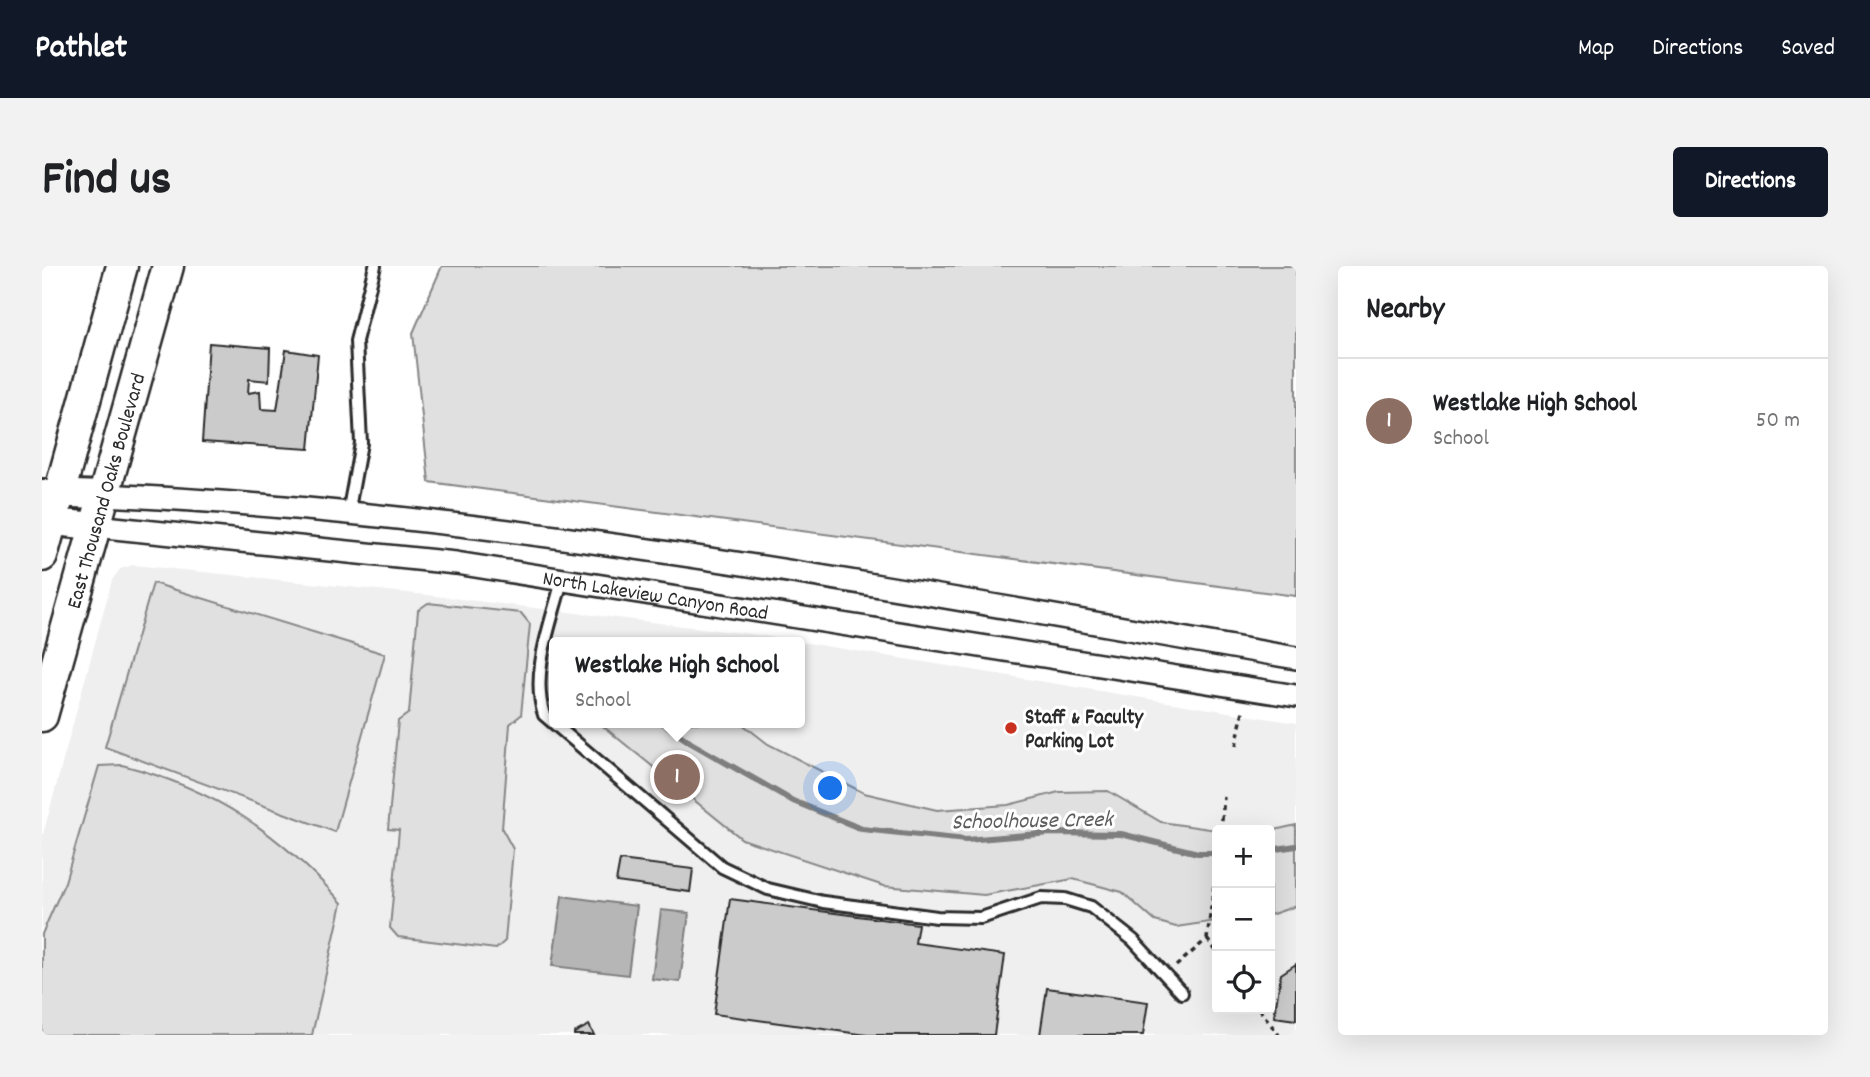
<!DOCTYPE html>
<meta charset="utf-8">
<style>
:root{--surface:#fff;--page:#f2f2f2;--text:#202124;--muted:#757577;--line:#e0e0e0;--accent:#111827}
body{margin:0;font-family:Dekko,sans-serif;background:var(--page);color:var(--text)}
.controls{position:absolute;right:21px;bottom:21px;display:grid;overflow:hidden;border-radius:7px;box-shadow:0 7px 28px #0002}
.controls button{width:63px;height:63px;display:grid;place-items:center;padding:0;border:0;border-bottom:2px solid var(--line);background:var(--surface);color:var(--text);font:35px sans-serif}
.you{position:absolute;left:789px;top:523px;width:24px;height:24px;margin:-18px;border:5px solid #fff;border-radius:50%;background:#1a73e8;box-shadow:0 0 0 10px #1a73e833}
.badge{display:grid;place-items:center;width:46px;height:46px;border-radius:50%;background:var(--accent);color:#fff;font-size:23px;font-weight:700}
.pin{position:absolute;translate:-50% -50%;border:4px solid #fff;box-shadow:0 2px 7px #0006}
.popup{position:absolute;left:507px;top:371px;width:256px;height:91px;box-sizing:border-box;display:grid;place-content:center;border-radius:7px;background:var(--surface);filter:drop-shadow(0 2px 5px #0005);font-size:23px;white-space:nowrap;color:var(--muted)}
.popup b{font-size:26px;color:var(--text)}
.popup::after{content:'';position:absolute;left:50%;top:100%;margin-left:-14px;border:14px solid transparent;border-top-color:var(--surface)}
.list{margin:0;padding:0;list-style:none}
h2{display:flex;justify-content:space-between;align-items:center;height:91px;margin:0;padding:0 28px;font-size:30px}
h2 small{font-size:23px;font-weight:400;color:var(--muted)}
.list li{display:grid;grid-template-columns:46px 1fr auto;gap:21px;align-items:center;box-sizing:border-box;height:126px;padding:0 28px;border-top:2px solid var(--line)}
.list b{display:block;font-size:26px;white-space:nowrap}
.list p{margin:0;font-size:23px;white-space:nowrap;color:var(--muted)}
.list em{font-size:23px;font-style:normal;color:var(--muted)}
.icon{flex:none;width:38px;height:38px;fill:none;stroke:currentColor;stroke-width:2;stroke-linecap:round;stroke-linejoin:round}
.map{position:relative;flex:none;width:1254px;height:769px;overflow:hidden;border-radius:7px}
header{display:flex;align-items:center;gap:42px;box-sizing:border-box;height:98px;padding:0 35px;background:var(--accent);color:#fff}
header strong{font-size:33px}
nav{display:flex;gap:38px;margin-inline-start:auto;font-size:24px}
.intro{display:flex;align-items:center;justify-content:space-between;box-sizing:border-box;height:168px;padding:0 42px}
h1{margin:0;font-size:49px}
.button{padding:18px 32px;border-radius:7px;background:var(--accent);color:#fff;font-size:24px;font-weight:700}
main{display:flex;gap:42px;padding:0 42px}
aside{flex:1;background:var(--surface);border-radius:7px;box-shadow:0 7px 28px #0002}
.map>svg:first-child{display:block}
.built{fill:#efefef;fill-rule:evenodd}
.green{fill:#e0e0e0;stroke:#868686;stroke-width:2}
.water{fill:#b6b6b6;stroke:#7e7e7e;stroke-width:2}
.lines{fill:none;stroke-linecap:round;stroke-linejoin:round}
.stream{stroke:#7e7e7e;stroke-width:6}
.building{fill:#cbcbcb;stroke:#2b2b2b;stroke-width:2}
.service-casing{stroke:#2b2b2b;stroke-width:16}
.minor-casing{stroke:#2b2b2b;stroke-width:26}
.tertiary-casing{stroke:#2b2b2b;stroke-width:32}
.secondary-casing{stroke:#2b2b2b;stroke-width:35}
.path{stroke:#2b2b2b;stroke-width:3.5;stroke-dasharray:5 5;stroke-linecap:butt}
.service{stroke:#fff;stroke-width:10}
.minor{stroke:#fff;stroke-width:21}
.tertiary{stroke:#fff;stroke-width:26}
.secondary{stroke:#fff;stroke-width:30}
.poi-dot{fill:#c8321e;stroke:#fff;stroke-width:2.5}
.labels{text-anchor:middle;stroke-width:6;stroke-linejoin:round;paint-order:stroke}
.street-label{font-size:21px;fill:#2b2b2b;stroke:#fff}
.poi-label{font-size:21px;font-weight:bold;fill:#2b2b2b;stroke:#fff;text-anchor:start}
.water-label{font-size:23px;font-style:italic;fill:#5c5c5c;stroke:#fff}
</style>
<header>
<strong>Pathlet</strong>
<nav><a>Map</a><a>Directions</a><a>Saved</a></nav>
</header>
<div class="intro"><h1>Find us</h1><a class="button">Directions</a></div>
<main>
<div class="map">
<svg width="1254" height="769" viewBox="0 0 1254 769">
<rect width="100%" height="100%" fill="#fff"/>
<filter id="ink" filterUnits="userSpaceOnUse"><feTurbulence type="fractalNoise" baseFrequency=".0143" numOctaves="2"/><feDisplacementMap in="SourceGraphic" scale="14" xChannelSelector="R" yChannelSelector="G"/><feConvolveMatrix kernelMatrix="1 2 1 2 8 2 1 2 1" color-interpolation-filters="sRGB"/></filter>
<g filter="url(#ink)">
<path class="built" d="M91,299L385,329L716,369L1254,457V769H0V572L70,314L78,303ZM512,376H758V457H512ZM1175,564H1228V743H1175Z"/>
<g class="green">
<path d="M400,0H1254V330L387,216L371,67Z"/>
<path d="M111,317L343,388L293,566L63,481Z"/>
<path d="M386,337L479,347L488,358L479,449L468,458L460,563L471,583L463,675L454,683L356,671L348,662L357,564L346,563L356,455L367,447L376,344Z"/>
<path d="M557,457H699L726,478L822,527L895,544L966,539L1017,526L1066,525L1119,556L1175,564V655L1134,661L1113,655L1080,626L1031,613L942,629L842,620L700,573Z"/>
<path d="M80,499C173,523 237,567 300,637L270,769H0V668L23,616L57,500Z"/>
<path d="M1254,559V640L1228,649V565Z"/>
</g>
<g class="water">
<path d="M520,630L595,640L586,709L510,700Z"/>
<path d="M619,644L647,647L638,716L610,713Z"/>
</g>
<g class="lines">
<g class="stream">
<path d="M621,457L649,477L751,535L820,563L924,574L1009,567L1079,568L1156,587H1175"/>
<path d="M1228,584L1254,580"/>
</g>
</g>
<g class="building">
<path d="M167,77L228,82L227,115L207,113L206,127L218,125L219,143L235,144L244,84L276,89L267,183L160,176Z"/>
<path d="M578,594L651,603L648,626L574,616Z"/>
<path d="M688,633L876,658L873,677L963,689L952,769H825L672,748Z"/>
<path d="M1254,698V754L1232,751L1239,708Z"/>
<path d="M1005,722L1106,736L1101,769H998Z"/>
<path d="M547,759L552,769H532V767Z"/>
</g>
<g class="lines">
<defs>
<g id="service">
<path d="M306,248L319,177L314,75L333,0"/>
<path d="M520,314C510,356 488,406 502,449L680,601L726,623L781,636L895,651L939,652L999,632L1023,633L1049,641L1091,674L1140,727"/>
</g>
<g id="minor">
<path d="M61,229C463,247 859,324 1254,392"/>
<path id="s1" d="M53,260L414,297L1254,430"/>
</g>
<g id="tertiary">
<path d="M0,227L61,229"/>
<path d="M0,255L53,260"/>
</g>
<g id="secondary">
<path d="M0,290L80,0"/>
<path id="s2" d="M0,450L126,0"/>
</g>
</defs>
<use href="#service" class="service-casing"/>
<use href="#minor" class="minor-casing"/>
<use href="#tertiary" class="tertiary-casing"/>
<use href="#secondary" class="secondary-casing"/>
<g class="path">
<path d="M1194,480L1201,445"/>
<path d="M1179,564L1182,531"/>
<path d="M1165,673L1175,686"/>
<path d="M1134,700L1165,673L1175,596"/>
<path d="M1217,743L1237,769"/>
</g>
<use href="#service" class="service"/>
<use href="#minor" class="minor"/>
<use href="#tertiary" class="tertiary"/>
<use href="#secondary" class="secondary"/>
</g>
</g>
<circle class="poi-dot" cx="969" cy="462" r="7"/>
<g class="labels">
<g class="street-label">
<text dy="7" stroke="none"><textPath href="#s2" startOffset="234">East Thousand Oaks Boulevard</textPath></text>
<text dy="7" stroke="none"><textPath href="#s1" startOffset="565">North Lakeview Canyon Road</textPath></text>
</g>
<g class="poi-label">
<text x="983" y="457">Staff &amp; Faculty<tspan x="983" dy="24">Parking Lot</tspan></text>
</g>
<g class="water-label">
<text transform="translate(990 553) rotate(-1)" y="8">Schoolhouse Creek</text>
</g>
</g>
</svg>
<div class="controls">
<button>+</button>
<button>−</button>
<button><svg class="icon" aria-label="locate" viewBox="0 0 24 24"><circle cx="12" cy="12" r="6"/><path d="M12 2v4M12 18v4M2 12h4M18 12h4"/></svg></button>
</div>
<div class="you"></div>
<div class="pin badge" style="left:635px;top:511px;background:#8d6e63">1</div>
<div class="popup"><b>Westlake High School</b>School</div>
</div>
<aside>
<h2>Nearby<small></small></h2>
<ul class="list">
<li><span class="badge" style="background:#8d6e63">1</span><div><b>Westlake High School</b><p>School</p></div><em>50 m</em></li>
</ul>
</aside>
</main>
